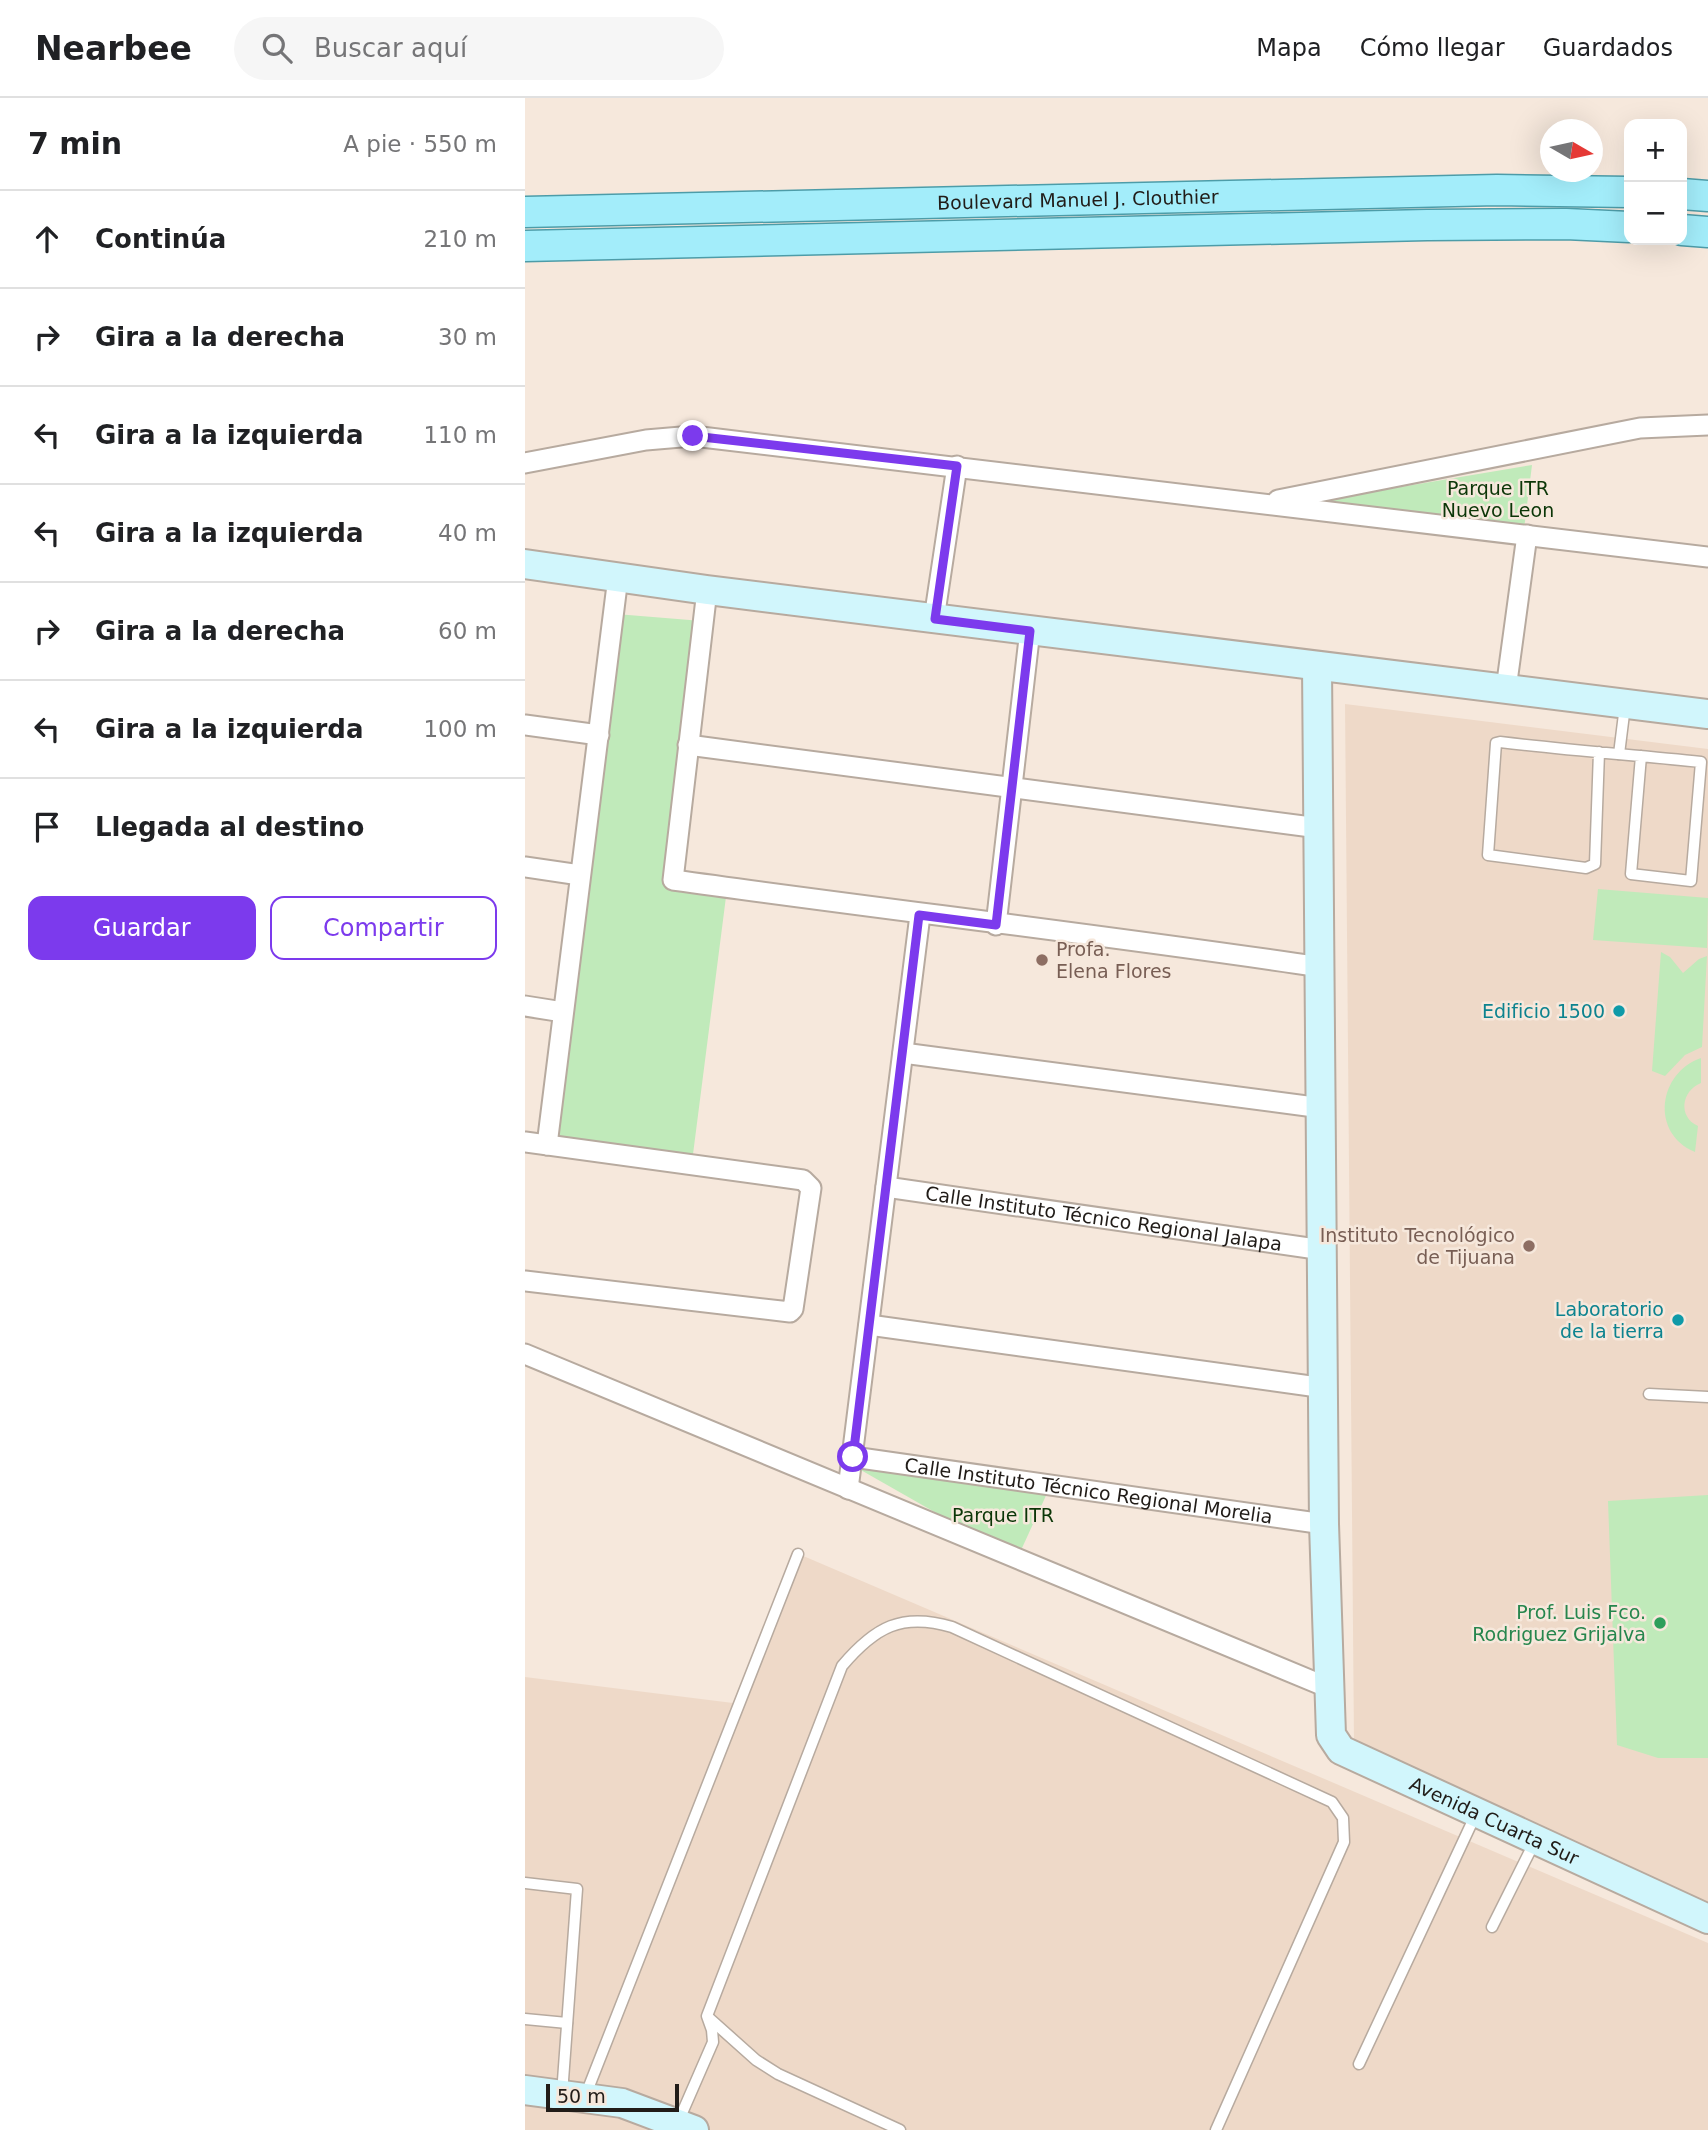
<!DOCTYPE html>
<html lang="es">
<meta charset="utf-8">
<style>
:root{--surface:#fff;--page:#f6f6f6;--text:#202124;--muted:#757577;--line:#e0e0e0;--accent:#7c3aed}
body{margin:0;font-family:"DejaVu Sans",sans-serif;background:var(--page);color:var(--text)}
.controls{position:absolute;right:21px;top:21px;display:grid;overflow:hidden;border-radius:14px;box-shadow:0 7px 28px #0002}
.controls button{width:63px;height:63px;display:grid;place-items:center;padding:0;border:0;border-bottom:2px solid var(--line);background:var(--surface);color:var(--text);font:35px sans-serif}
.compass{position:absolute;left:1015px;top:21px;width:63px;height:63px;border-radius:50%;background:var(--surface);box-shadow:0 7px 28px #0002;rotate:99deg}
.scale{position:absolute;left:21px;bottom:18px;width:133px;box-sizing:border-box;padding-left:7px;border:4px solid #211c18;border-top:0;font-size:19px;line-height:24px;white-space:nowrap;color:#211c18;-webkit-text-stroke:5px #f6e8dc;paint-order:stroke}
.stop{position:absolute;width:21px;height:21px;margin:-16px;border:5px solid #7c3aed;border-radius:50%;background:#fff}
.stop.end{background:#7c3aed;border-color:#fff;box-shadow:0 2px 7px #0008}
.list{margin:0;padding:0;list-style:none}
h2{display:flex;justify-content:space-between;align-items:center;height:91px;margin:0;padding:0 28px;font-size:30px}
h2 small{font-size:23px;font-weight:400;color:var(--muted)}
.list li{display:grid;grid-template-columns:46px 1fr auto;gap:21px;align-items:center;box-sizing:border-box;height:98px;padding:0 28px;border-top:2px solid var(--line)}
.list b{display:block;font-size:26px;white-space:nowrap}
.list em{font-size:23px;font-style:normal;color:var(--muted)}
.actions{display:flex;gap:14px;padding:21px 28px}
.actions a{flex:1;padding:16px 0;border:2px solid var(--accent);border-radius:14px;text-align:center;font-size:24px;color:var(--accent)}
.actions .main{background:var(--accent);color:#fff}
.icon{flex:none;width:38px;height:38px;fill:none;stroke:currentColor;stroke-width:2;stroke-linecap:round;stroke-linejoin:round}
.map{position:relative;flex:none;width:1183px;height:2032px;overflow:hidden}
header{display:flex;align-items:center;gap:42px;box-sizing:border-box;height:98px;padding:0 35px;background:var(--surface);border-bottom:2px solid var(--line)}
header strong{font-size:33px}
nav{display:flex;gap:38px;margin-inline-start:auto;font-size:24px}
.search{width:490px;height:63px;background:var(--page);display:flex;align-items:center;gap:18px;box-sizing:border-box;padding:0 24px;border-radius:38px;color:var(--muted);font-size:26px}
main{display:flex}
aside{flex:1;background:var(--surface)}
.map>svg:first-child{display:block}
.built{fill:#eed9c8}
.green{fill:#c0eaba}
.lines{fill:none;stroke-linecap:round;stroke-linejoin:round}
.lane-casing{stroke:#b7aa9f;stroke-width:13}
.street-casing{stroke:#b7aa9f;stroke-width:23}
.secondary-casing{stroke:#b7aa9f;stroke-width:32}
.primary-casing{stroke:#4d9ca8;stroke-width:33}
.lane{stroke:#fff;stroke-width:10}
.street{stroke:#fff;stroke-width:19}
.secondary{stroke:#d1f6fc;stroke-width:28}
.primary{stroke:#a3edfa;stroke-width:30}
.route{stroke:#7c3aed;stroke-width:9}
.education-dot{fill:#8d6e63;stroke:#f6e8dc;stroke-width:2.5}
.culture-dot{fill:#0f9aa8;stroke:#f6e8dc;stroke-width:2.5}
.leisure-dot{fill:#2e9e5b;stroke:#f6e8dc;stroke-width:2.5}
.labels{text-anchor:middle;stroke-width:5;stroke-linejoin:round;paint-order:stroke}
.street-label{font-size:19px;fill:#211c18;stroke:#f6e8dc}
.park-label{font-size:19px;fill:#0b3607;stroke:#f6e8dc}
.education-label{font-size:19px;fill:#785e54;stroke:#f6e8dc;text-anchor:start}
.culture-label{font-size:19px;fill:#0d838f;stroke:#f6e8dc;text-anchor:end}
.leisure-label{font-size:19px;fill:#27864d;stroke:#f6e8dc;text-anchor:end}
</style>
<header>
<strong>Nearbee</strong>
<div class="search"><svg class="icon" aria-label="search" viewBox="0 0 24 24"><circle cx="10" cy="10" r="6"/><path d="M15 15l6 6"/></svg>Buscar aquí</div>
<nav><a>Mapa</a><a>Cómo llegar</a><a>Guardados</a></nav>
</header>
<main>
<aside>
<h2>7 min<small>A pie · 550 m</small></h2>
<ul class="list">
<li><svg class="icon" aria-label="ahead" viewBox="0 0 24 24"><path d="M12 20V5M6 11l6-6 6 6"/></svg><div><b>Continúa</b></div><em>210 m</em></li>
<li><svg class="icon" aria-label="right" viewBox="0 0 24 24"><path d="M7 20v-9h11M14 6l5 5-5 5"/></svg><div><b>Gira a la derecha</b></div><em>30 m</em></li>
<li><svg class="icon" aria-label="left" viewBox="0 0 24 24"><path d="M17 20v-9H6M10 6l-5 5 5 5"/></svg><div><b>Gira a la izquierda</b></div><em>110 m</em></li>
<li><svg class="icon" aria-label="left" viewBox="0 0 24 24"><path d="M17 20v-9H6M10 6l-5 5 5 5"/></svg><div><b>Gira a la izquierda</b></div><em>40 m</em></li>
<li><svg class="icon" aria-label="right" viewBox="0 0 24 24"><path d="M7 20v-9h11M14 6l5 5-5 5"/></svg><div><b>Gira a la derecha</b></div><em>60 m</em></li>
<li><svg class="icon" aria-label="left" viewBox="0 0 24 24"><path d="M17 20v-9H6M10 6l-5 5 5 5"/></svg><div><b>Gira a la izquierda</b></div><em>100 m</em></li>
<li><svg class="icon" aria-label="arrive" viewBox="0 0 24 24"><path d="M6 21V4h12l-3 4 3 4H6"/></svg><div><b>Llegada al destino</b></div></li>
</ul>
<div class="actions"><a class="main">Guardar</a><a>Compartir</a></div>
</aside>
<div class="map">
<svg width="1183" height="2032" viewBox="0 0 1183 2032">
<rect width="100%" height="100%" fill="#f6e8dc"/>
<g class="built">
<path d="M820,606L1183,651V1806L829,1645Z"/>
<path d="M269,1454L1183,1845V2032H0V1579L208,1605Z"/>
</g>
<g class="green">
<path d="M1007,367L999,431L774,406Z"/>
<path d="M91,516L177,523L143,783L202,791L167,1064L23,1045Z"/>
<path d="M1073,791L1183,800L1182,850L1068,842Z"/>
<path d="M1136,854L1145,859L1158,875L1174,861L1182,858L1177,949L1160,957L1140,978L1127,973Z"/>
<path d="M1176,960V985C1156,993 1153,1019 1173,1028L1170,1054C1125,1035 1133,975 1176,960Z"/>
<path d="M327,1367L524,1391L492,1461Z"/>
<path d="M1183,1397V1660H1133L1092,1647L1083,1403Z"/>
</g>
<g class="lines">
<defs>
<g id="lane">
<path d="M1074,654L1070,766L1061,770L963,757L971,645L975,644C1042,652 1109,657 1176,664L1166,783L1106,776L1116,658"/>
<path d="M1094,656L1100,608"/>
<path d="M1124,1296L1183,1299"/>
<path d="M0,1785L52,1791L37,1996"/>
<path d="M967,1829L1009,1745"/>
<path d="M184,1920L231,1962L253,1976L375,2032"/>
<path d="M0,1921L42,1925"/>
<path d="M834,1966L950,1718"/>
<path d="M61,1996L273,1456"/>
<path d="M154,2022L188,1944L187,1932L182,1918L317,1568C350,1529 377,1514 427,1529L807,1704L818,1720L819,1744L691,2032"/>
</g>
<g id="street">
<path d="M0,365L121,342L168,338L1183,459"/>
<path d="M753,402L1115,330L1183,327"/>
<path d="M182,492L148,782C364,812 580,837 796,869"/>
<path d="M409,521L432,368"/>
<path d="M981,591L1002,437"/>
<path d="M0,627L74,637"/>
<path d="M163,647L794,730"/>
<path d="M0,769L55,777"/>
<path d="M471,827L505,532"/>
<path d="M0,908L38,914"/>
<path d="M378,955L797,1010"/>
<path d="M0,1044L278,1082L286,1090L268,1211L265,1214L0,1183"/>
<path d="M22,1047L93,479"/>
<path id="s1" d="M361,1089L798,1152"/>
<path d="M344,1227L800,1290"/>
<path d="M0,1256L804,1590"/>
<path id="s2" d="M328,1359L799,1426"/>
<path d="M323,1391L395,817"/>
</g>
<g id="secondary">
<path d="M0,466L182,492L1183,616"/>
<path id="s3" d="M792,568L799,1426L806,1637L816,1652L1183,1821"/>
<path d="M0,1992L97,2005L169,2032"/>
</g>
<g id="primary">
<path d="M1157,96L1183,98"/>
<path id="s4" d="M0,114L972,92L1104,94"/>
<path d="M1157,132L1183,134"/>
<path d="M0,148L902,127L1041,126L1104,129"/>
</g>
</defs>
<use href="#lane" class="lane-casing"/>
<use href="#street" class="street-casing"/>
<use href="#secondary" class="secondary-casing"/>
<use href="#primary" class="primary-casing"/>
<use href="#lane" class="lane"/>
<use href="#street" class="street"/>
<use href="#secondary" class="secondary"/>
<use href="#primary" class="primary"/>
</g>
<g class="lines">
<path class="route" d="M168,338L432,368L410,521L505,533L471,827L394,817L328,1359"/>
</g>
<g class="education-dot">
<circle cx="517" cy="862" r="7"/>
<circle cx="1004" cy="1148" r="7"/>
</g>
<g class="culture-dot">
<circle cx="1094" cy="913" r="7"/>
<circle cx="1153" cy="1222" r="7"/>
</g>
<circle class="leisure-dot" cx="1135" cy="1525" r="7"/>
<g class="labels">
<g class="street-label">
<text dy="7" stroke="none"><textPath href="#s4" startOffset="553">Boulevard Manuel J. Clouthier</textPath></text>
<text dy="7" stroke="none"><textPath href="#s1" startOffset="220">Calle Instituto Técnico Regional Jalapa</textPath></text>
<text dy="7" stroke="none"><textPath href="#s2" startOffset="238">Calle Instituto Técnico Regional Morelia</textPath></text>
<text dy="7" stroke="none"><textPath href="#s3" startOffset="1256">Avenida Cuarta Sur</textPath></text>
</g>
<g class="park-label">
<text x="973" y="397">Parque ITR<tspan x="973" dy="22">Nuevo Leon</tspan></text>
<text x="478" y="1424">Parque ITR</text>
</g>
<g class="education-label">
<text x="531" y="858">Profa.<tspan x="531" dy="22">Elena Flores</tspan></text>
<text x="990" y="1144" text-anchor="end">Instituto Tecnológico<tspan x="990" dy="22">de Tijuana</tspan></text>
</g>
<g class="culture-label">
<text x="1080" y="920">Edificio 1500</text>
<text x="1139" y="1218">Laboratorio<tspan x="1139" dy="22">de la tierra</tspan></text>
</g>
<g class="leisure-label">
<text x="1121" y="1521">Prof. Luis Fco.<tspan x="1121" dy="22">Rodriguez Grijalva</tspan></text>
</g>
</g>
</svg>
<div class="controls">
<button>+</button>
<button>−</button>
</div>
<svg class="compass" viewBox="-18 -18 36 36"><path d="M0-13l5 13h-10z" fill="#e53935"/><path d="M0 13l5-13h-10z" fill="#757577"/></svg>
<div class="scale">50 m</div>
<div class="stop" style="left:328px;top:1359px"></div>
<div class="stop end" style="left:168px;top:338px"></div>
</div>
</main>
